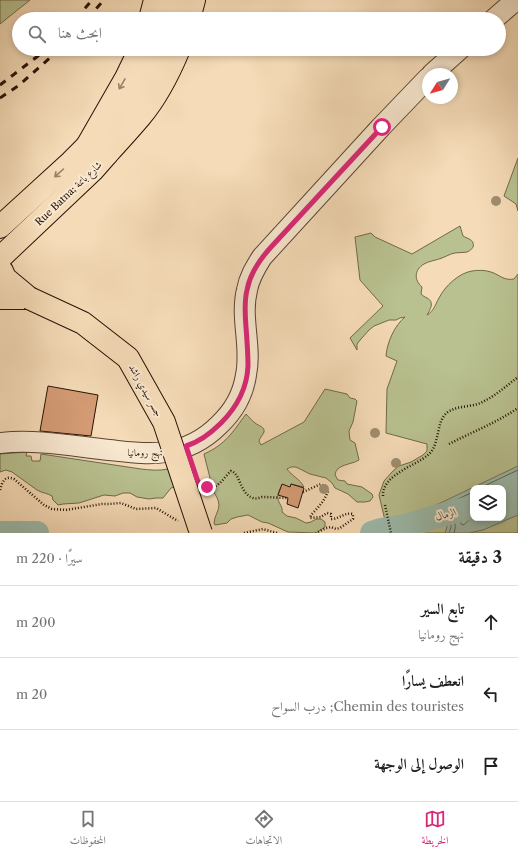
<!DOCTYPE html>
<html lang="ar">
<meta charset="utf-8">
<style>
:root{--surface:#fff;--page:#f6f6f6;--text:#202124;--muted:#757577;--line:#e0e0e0;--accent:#db2777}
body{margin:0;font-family:"Libre Caslon Text",Amiri,serif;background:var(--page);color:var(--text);direction:rtl}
.controls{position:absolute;right:12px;bottom:12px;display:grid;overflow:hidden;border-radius:8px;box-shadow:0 2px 6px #0003}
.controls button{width:36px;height:36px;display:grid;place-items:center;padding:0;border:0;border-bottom:1px solid var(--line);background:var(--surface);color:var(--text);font:20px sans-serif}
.compass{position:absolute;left:422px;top:68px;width:36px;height:36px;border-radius:50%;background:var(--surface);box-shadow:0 2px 6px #0003;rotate:233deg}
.stop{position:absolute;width:12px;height:12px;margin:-9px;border:3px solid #db2777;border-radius:50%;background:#fff}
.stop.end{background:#db2777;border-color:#fff;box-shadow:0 1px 4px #0008}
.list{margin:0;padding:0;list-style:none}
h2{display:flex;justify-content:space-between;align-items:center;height:52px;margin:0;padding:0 16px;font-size:17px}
h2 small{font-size:13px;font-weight:400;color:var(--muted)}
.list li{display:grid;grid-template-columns:26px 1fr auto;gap:12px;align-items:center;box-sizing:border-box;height:72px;padding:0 16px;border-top:1px solid var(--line)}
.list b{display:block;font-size:15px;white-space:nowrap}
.list p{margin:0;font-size:13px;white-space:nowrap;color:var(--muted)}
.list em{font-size:13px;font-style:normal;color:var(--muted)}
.icon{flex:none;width:22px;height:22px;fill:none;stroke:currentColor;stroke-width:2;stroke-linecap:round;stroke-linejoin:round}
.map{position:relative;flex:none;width:518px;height:533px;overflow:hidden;direction:ltr}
.search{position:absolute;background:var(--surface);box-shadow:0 2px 6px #0003;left:12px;right:12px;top:12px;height:44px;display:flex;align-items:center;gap:10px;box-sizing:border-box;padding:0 14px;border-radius:22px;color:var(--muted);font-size:15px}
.sheet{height:268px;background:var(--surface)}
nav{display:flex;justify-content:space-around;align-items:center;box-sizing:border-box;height:56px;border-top:1px solid var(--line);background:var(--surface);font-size:11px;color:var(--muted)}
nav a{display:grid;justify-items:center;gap:2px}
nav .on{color:var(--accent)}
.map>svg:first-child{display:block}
.green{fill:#b9c190;stroke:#70694b;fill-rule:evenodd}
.water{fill:#9cbbac;stroke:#6d776a;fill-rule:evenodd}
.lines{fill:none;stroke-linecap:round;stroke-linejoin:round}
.shore{stroke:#626659;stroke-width:1}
.river{stroke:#9cbbac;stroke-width:24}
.building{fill:#d59c75;stroke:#271106}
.minor-casing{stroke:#5a4432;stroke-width:22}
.major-casing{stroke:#271106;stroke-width:24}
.highway-casing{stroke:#271106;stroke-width:24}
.path{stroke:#271106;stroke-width:2.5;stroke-dasharray:1 2;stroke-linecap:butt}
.minor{stroke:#f8e8d0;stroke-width:20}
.major{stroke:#f5dbb7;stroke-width:22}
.highway{stroke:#f5dbb7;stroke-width:22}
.rail{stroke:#271106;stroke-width:3;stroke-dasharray:7 7;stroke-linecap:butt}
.major-bridge-casing{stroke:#271106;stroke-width:24;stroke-linecap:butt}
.major-bridge{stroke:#f5dbb7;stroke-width:22}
.tree{fill:#a08e70}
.oneway{stroke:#988067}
.route{stroke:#db2777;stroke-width:5}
.labels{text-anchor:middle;stroke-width:4;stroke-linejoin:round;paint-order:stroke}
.street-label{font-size:10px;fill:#271106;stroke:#f8e8d0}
.water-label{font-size:11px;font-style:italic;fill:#504c40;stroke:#f8e8d0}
</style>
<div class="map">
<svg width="518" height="533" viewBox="0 0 518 533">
<rect width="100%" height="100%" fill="#f5dbb7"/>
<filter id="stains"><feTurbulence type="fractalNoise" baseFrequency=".005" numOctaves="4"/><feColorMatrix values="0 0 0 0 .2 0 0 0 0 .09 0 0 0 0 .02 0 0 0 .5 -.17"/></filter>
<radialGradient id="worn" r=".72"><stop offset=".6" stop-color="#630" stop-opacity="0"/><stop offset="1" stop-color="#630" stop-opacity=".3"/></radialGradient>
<g class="green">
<path d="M0,0H30L0,24Z"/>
<path d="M518,158V211L516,204L504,196Z"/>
<path d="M460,226L463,236C466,238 472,239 473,243C475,247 470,251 467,252C462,253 456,252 451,254C448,255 445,257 442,258C437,260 429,261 424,264C414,270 414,280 422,287L421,294C423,296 425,297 427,298C435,302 430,310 427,315C434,311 435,305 439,298C445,286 459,273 472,271C478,270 485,270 491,272C500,275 504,281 514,279L518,274V533H388L379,495L384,481L393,471L399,466L411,462L423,455L427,451V444L386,433L387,389L397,361L386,356C387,342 395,325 405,317L400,318L396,320H389L374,326L369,330L361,339L357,344V350L350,338L383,306L360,280L355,237L371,233L375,237L412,254ZM473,488H503V518H473Z"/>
<path d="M325,389L347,394L350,398L355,399L357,401L353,422L349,431L350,440L355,443L359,460C351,465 336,464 335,475L338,480L345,481L347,484L362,487L372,494L373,497L370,501L365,502H357L348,494L335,488L332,483L326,478L310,474L296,467H291L287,469C292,476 300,479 304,487L291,484L290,487L282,485C280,489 277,494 278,499C279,504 283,507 282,512L287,516L296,518L306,523L311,522L316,519H321L325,522V527L316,533L288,532L268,523L262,522L248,515L237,517L231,519L227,523L215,525L214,523C214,517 219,511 219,505C218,493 208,490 210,478L204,454C226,444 232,433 246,414C249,417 252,421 255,423C259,426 265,427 264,432C263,435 260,437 259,441L261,445L304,422Z"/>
<path d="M27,452L26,456H31L32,461H40L41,454L141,469C150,470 159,471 168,469L175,487L171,488L163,498H156L149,499L137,497L130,493H123L115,496L104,495L79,503L63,504L58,505L53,500L52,496C47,493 42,493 37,490L12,472L6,470L0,472V454Z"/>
</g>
<path class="water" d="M518,466V515L483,530L469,533H445L447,527L446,522L444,521L438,526L427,530L423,533H411L404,531L396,533L393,522H403L411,517ZM473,488H503V518H473Z"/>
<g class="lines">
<g class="shore">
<path d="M480,488L518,470"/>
<path d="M473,504L458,511L457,512L461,524L463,525C466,524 469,519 473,517"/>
<path d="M400,533L399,528L400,526H405L413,520L473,492"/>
<path d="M422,533C423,525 430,526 436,523C438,521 439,519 441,518C447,515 451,522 451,527C451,527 449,533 449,533"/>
<path d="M454,533C457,524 455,517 447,512V510L473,497"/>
</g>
<g class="river">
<path d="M0,533H37"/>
<path d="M372,533L381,530L410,525L431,518L473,507"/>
</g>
</g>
<g class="building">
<path d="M48,386L98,395L91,436L40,431Z"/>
<path d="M282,484L290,487L291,484L304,488L298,508L287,504L288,498L278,495Z"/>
</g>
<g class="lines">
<defs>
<g id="minor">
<path d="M494,19L516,0"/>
<path d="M432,74L460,49"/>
<path d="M0,443C37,439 72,446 109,450C128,452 147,455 166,452C186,449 205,439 219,425C234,411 243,395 246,375C252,347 240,318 247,290C249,278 255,268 262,257L381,127L428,78"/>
</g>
<g id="major">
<path d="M169,19L175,0"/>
<path d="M0,227L71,162L87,146L102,134"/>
<path d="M0,258L93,170L107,154L117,137L125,120L141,93L159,49"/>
<path d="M2,271L5,278L29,298"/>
<path d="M0,298H29"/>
</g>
<g id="highway">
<path d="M150,19L155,0"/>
<path d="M189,19L194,0"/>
<path d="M87,146L126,78L140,49"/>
<path d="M107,154C118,142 129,130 140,117C157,97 169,73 179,49"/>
</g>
</defs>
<use href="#minor" class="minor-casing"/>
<use href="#major" class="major-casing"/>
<use href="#highway" class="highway-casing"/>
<g class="path">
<path d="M449,444C472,432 496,423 518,408"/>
<path d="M204,486C217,492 223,478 231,471C241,474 239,493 253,498C256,499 259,498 262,497C271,497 280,498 288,498"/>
<path d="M0,490C2,482 5,475 14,479L44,505L52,509L66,510L102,504H109L121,503L136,509L156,508L178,521"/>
<path d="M303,492L321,484L326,488L328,491C325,500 318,508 311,515L310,518L321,517L327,513L331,514V519C340,519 344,512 353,514V519L340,528L336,529L331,527L326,528L316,533"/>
<path d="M383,496C382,475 415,466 428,455C441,444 435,421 448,412C457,406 468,407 478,404C493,398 505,387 518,377"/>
<path d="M385,505L391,533"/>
<path d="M244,533L263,529L277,533"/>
</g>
<use href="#minor" class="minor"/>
<use href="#major" class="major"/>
<use href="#highway" class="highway"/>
<g class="rail">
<path d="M76,19L92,0"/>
<path d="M87,19L104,0"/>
<path d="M0,85L47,49"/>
<path d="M0,98L18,86L60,49"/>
</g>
<defs>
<path id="major-bridge" d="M29,298L83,323L128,358L164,422L201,533"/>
</defs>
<use href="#major-bridge" class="major-bridge-casing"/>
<use href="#major-bridge" class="major-bridge"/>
</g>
<g class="tree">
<circle cx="496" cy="201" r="5"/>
<circle cx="375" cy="433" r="5"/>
<circle cx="396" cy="463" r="5"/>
<circle cx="324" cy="489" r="5"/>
</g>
<defs><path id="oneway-shaft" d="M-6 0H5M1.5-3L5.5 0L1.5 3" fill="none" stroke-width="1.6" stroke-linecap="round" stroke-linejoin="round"/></defs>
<g class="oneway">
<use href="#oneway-shaft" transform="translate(122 84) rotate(120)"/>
<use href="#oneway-shaft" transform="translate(59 173) rotate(138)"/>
</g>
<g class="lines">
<path class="route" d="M207,487L198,482L186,446C199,442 211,433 221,423C236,408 247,388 248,366C248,353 247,340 246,327C245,315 244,302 247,290C250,273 260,259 272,246L382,127"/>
</g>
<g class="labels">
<g class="street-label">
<text transform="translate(68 193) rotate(-44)" y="4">Rue Batna; شارع باتنة</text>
<text transform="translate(146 390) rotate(61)" y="4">جسر سيدي راشد</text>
<text x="145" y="456">نهج رومانيا</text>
</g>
<g class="water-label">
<text transform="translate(446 514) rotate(-14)" y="4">الرمال</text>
</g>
</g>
<rect width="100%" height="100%" filter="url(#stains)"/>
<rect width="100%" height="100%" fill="url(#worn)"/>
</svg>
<div class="controls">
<button><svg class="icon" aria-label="layers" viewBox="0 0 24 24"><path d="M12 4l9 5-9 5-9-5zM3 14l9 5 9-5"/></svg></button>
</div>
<svg class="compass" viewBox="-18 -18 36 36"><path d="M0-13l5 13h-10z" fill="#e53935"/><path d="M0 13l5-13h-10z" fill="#757577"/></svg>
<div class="stop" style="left:382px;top:127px"></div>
<div class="stop end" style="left:207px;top:487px"></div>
<div class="search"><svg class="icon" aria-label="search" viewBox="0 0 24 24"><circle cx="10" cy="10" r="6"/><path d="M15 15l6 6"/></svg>ابحث هنا</div>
</div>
<section class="sheet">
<h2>3 دقيقة<small>سيرًا · 220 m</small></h2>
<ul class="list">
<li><svg class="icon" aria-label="ahead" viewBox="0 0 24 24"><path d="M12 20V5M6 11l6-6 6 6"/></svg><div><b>تابع السير</b><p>نهج رومانيا</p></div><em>200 m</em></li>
<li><svg class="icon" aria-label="left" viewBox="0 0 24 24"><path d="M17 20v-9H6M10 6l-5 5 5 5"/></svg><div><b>انعطف يسارًا</b><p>Chemin des touristes; درب السواح</p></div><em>20 m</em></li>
<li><svg class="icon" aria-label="arrive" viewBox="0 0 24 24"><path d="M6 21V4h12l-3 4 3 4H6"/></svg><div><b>الوصول إلى الوجهة</b></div></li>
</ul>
</section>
<nav>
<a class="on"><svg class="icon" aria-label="map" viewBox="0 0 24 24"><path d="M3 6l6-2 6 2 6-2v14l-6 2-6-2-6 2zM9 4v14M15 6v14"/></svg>الخريطة</a>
<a><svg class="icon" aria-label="directions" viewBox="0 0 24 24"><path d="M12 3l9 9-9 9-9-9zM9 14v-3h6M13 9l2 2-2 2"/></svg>الاتجاهات</a>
<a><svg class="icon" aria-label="saved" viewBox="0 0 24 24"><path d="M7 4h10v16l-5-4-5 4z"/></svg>المحفوظات</a>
</nav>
